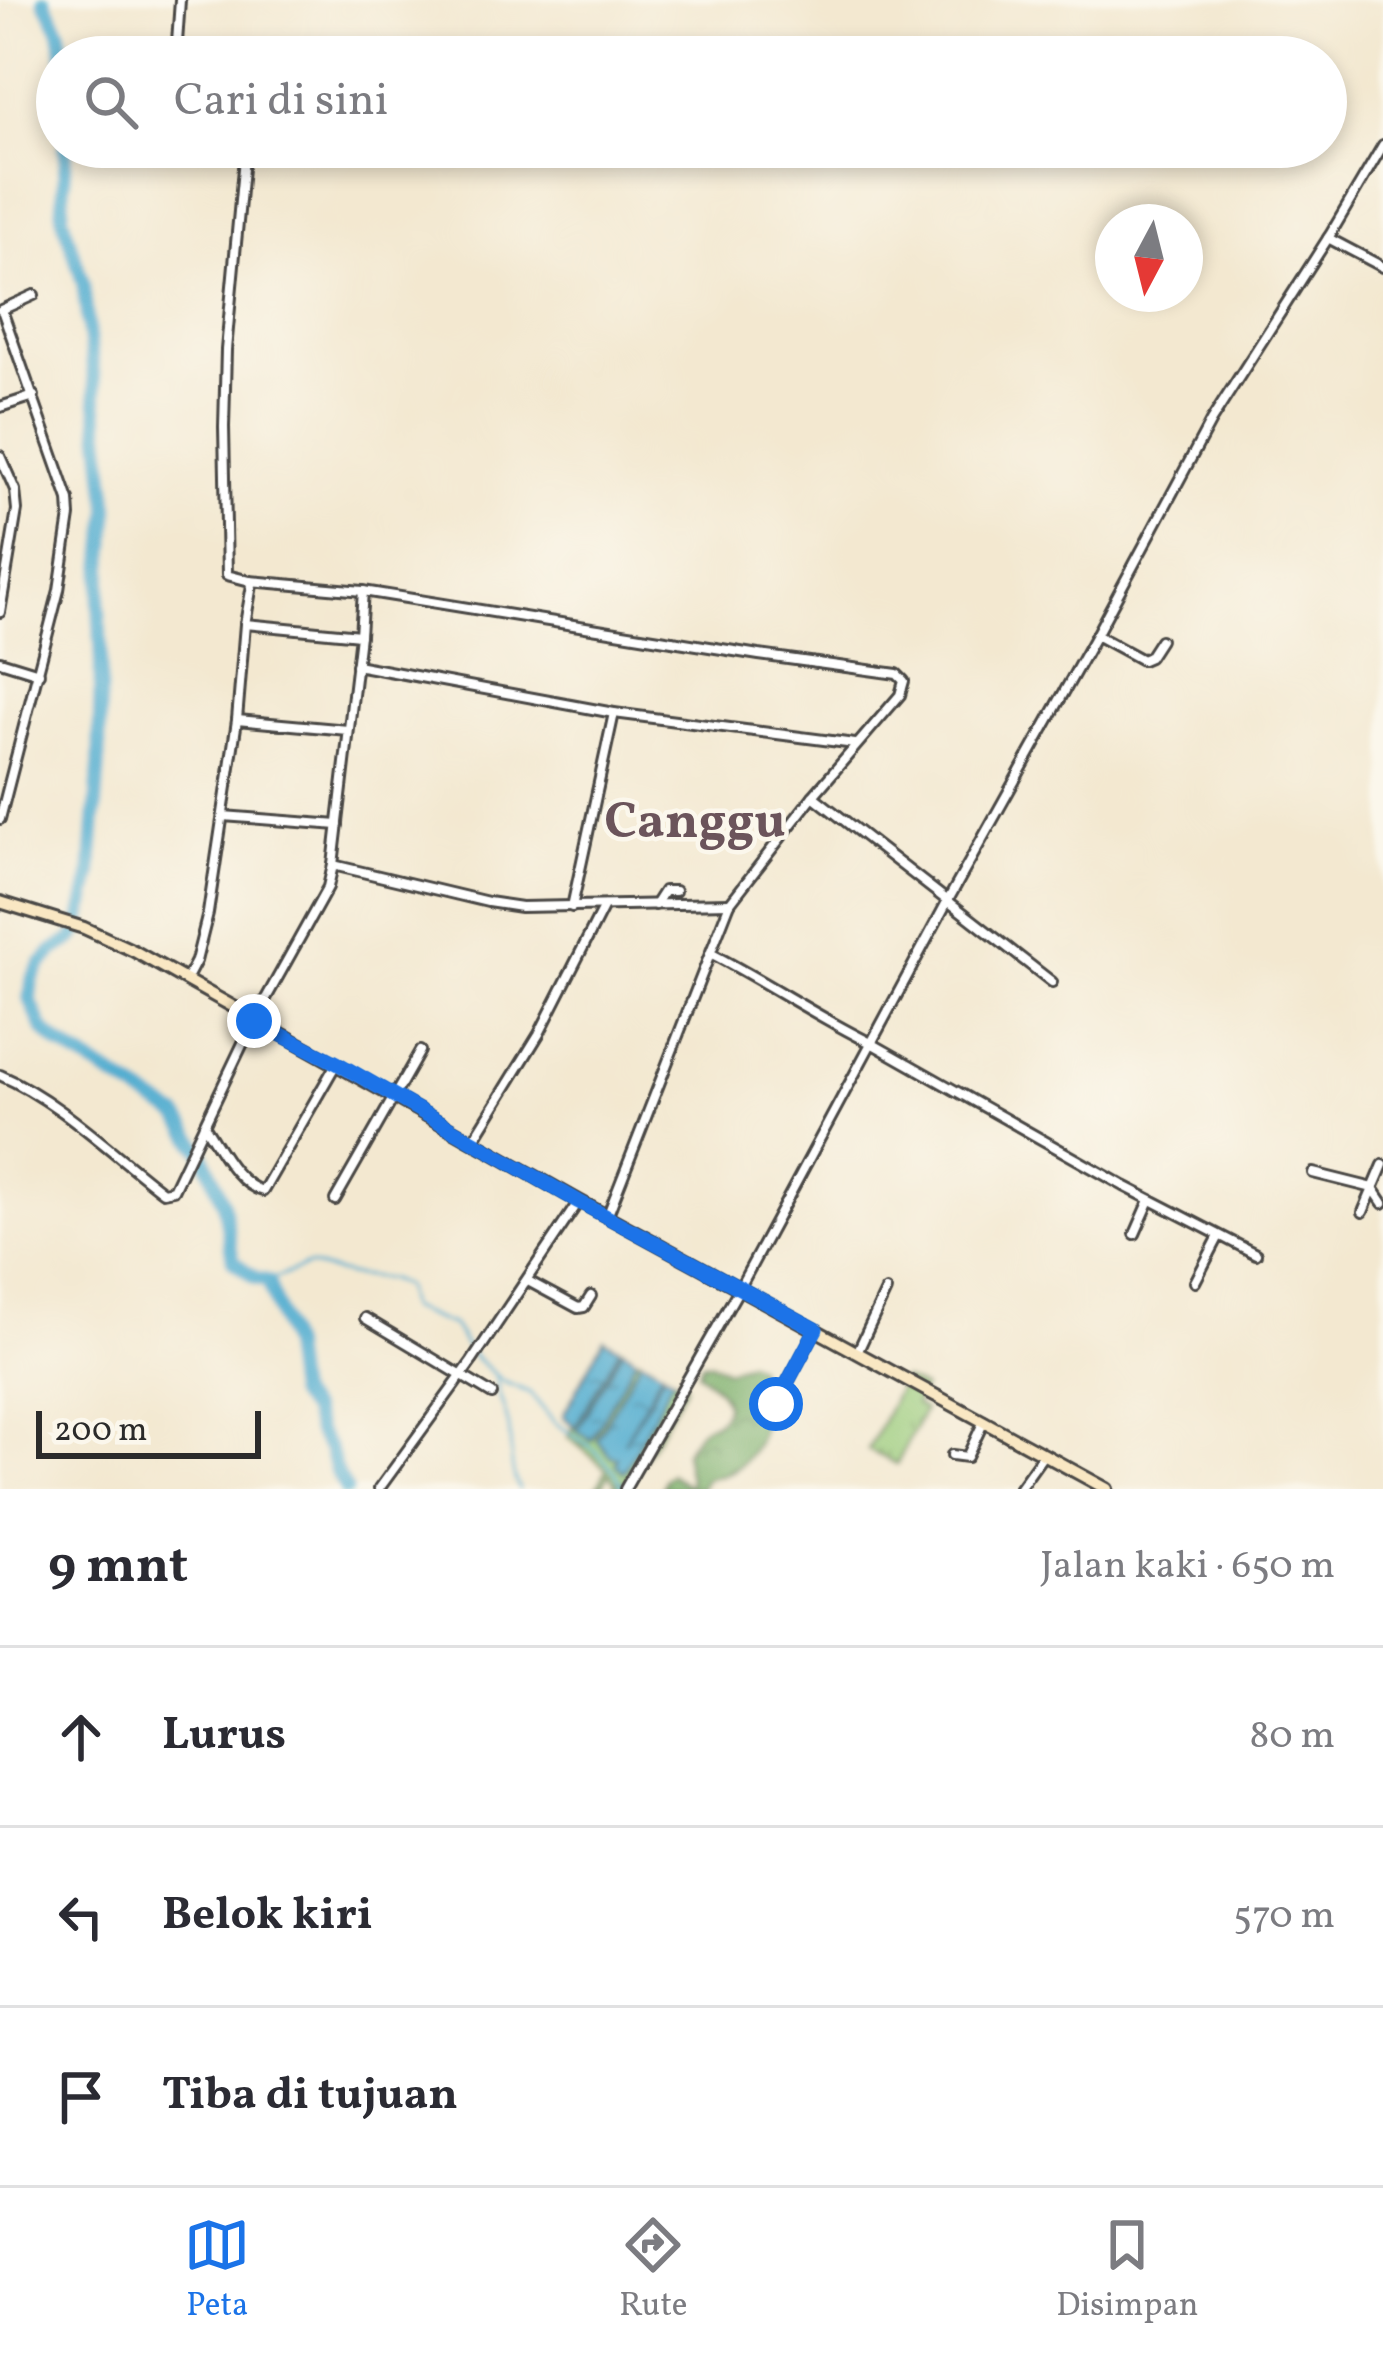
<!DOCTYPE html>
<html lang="id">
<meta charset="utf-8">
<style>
:root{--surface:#fff;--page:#f2f2f3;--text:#2b2b33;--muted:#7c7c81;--line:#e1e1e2;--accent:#1a73e8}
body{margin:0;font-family:Vollkorn,serif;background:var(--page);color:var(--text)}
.compass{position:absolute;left:1095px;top:204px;width:108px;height:108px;border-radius:50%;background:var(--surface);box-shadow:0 6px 18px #0003;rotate:187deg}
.scale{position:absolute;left:36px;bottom:30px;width:225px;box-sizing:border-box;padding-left:12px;border:6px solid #2b2b2b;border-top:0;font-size:33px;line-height:42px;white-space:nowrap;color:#2b2b2b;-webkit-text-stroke:9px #fbf7ec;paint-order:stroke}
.stop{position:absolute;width:36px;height:36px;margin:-27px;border:9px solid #1a73e8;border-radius:50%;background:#fff}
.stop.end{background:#1a73e8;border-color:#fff;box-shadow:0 3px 12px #0008}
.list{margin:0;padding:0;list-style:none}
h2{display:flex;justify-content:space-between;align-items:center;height:156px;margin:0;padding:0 48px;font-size:51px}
h2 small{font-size:39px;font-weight:400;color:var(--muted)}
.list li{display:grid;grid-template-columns:78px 1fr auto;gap:36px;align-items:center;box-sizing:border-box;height:180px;padding:0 48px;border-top:3px solid var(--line)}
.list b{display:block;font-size:45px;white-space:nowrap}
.list em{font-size:39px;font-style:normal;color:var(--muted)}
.icon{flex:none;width:66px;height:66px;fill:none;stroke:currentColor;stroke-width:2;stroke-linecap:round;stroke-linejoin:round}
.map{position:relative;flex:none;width:1383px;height:1489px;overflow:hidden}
.search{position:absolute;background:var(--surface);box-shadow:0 6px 18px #0003;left:36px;right:36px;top:36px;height:132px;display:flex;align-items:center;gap:30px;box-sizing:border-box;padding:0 42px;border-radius:66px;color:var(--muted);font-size:45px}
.sheet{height:696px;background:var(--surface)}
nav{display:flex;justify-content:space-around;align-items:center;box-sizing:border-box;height:168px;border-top:3px solid var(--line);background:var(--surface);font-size:33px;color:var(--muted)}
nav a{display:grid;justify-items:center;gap:6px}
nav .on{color:var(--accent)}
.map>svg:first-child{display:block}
.grass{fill:url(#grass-dots);stroke:#627a52;stroke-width:3}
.forest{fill:url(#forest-crowns);stroke:#526c4a;stroke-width:3}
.park{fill:url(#park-tufts);stroke:#627a52;stroke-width:3}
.water{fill:url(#water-ripples);stroke:#3f6c7e;stroke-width:3}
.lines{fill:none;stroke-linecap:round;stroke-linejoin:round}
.stream{stroke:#53add0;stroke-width:3}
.river{stroke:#53add0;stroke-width:14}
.street-casing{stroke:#494744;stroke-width:14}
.secondary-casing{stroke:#494744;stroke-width:16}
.street{stroke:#fff;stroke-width:8}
.secondary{stroke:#f9e7c3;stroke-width:10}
.route{stroke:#1a73e8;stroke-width:15}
.labels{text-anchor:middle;stroke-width:9;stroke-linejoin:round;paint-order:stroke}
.quarter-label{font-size:51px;font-weight:bold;fill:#6b545b;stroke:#fbf7ec}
</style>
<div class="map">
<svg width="1383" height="1489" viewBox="0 0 1383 1489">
<defs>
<pattern id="grass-dots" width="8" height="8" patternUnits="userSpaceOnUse" patternTransform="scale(3)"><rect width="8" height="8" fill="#99ca79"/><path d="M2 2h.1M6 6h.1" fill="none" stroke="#7da463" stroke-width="1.8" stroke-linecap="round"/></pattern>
<pattern id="forest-crowns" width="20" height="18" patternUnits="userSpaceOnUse" patternTransform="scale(3)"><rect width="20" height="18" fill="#7aae69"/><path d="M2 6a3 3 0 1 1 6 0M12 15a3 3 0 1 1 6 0" fill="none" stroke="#648e57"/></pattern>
<pattern id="park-tufts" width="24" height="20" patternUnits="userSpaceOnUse" patternTransform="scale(3)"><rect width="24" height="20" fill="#99ca79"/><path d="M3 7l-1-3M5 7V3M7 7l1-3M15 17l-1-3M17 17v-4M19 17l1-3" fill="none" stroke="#7da463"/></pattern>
<pattern id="water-ripples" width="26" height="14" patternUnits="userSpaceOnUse" patternTransform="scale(3)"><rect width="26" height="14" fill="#53add0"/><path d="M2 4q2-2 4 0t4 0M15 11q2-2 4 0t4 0" fill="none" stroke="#458da9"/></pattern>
</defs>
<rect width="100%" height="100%" fill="#fbf7ec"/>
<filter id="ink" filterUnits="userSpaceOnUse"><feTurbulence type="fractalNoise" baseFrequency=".00833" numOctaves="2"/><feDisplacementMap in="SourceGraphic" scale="24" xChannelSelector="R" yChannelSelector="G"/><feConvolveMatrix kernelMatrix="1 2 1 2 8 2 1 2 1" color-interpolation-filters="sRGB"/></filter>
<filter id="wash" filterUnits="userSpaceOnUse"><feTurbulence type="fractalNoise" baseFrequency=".004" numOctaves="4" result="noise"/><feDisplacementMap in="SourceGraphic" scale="48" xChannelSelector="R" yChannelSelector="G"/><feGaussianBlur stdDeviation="2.7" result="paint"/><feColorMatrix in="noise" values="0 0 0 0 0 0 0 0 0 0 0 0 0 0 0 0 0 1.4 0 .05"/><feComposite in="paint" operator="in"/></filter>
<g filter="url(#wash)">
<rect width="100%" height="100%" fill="#f3e8d0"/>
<path class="grass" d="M620,1348L623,1349L578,1430L592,1439L636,1358L641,1359L597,1438L605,1449L652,1366L606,1450L662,1371L664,1373L616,1459L625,1471L673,1378L686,1385L631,1482L624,1480V1489H613L616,1484L610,1473L600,1489H596L607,1469L568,1437Z"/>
<path class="forest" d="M710,1362L727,1370L748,1362L757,1366L759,1380L749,1386C743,1408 756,1404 761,1420C766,1436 746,1462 734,1470C725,1475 715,1477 705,1479L700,1489H662L665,1478L670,1474L687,1485L690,1484L684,1452C690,1445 695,1433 702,1428C711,1420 711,1427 719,1419C738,1400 709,1382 698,1372L702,1363Z"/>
<path class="park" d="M903,1379L923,1388L915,1404L924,1410L897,1464L868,1450Z"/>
<g class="water">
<path d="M604,1339L620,1348L575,1427L563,1416Z"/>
<path d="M623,1349L636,1358L591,1440L577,1430Z"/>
<path d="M641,1359L662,1371L624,1443L664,1373L673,1378L624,1472L616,1465L617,1457L610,1456L597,1439Z"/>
</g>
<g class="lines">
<g class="stream">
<path d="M268,1281L308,1265L349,1275L387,1279L404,1286L408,1308L453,1326L471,1354L502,1381L530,1393L554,1422L595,1450L616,1473L624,1489"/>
<path d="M496,1378C497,1396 506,1410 509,1428C512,1449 509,1470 519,1489"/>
</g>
<g class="river">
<path d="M44,0L60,31L63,57"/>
<path d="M57,108L55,118L57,125"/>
<path d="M64,147L66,155L62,216L83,283L109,510L99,606L101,648L99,764L91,876L78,932L71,940L52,952L41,964L32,980L30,999L42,1028L59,1044L178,1116L204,1155L223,1202L233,1261L255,1278L268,1281L290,1347L296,1394L311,1411L318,1432L330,1450L336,1472L346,1489"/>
</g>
</g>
</g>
<g filter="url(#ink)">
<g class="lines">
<defs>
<g id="street">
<path d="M176,57L180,0"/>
<path d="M1328,238L1383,267"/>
<path d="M1,310L34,295"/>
<path d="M0,407L34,396"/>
<path d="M0,456L15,490L17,510L0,612"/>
<path d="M250,581L363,591L759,655L897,674L904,681L900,695L813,796L730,903L607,1217"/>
<path d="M360,635L363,591"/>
<path d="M1096,635L1142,660L1149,657L1160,640"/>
<path d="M0,661L39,673"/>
<path d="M356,665L614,713L855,744"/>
<path d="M237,720L348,730"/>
<path d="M813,796L1052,982"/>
<path d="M223,816L338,825"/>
<path d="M0,819L59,590L70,516L69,500L2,310"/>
<path d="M333,865L488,902L521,907L730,903"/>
<path d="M655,905L664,891H675"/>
<path d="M572,907L614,713"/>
<path d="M712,954C766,982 816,1016 871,1043L1124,1186L1256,1254"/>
<path d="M186,980L196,961L208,913L237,720L245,624L252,585L250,581L227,575L224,427L226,350L245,147"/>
<path d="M0,1075C58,1100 112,1153 163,1192L173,1190L254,1020L328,887L333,865L360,635L245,624"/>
<path d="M204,1125C219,1147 236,1184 263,1191L336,1064"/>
<path d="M473,1141L539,1034L604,906"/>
<path d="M1313,1173L1373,1188L1383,1203"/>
<path d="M335,1200L420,1051"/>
<path d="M1363,1212L1383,1165"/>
<path d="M1135,1234L1150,1200"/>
<path d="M528,1281L578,1308L584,1307L591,1296"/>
<path d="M1195,1282L1219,1236"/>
<path d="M365,1318L492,1394"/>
<path d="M857,1353L886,1291"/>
<path d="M776,1404L815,1331"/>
<path d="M952,1455L967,1457L984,1421"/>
<path d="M379,1489L472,1361L579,1201"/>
<path d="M625,1489L739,1289L947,902L1096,635L1211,421L1330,235L1383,145"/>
<path d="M1019,1489L1044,1454"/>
</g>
<path id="secondary" d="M0,902L84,928L134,951L579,1201L1107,1489"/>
</defs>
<use href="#street" class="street-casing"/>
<use href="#secondary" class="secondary-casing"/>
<use href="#street" class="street"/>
<use href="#secondary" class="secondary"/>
</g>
</g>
<g class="lines" filter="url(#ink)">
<path class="route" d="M254,1021L337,1063L579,1202L816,1329L776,1404"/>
</g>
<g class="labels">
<g class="quarter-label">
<text x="695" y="837">Canggu</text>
</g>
</g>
</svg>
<svg class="compass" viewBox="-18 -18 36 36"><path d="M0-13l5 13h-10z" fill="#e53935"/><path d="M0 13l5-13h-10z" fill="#7c7c81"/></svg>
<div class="scale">200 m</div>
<div class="stop" style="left:776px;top:1404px"></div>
<div class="stop end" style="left:254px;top:1021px"></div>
<div class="search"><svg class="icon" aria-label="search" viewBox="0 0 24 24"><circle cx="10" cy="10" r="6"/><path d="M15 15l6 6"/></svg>Cari di sini</div>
</div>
<section class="sheet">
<h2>9 mnt<small>Jalan kaki · 650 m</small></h2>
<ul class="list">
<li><svg class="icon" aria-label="ahead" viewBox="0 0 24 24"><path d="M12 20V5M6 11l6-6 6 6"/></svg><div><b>Lurus</b></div><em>80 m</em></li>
<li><svg class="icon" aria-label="left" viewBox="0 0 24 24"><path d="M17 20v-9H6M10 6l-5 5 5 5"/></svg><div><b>Belok kiri</b></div><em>570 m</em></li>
<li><svg class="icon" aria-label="arrive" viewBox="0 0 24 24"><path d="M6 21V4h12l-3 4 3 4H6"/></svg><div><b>Tiba di tujuan</b></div></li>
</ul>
</section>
<nav>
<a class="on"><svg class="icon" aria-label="map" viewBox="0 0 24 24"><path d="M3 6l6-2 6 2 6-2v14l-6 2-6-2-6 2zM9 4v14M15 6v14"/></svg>Peta</a>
<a><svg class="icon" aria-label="directions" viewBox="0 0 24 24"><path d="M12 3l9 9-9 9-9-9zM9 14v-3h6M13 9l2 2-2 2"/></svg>Rute</a>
<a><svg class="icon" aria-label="saved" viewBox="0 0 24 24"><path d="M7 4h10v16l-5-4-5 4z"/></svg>Disimpan</a>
</nav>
